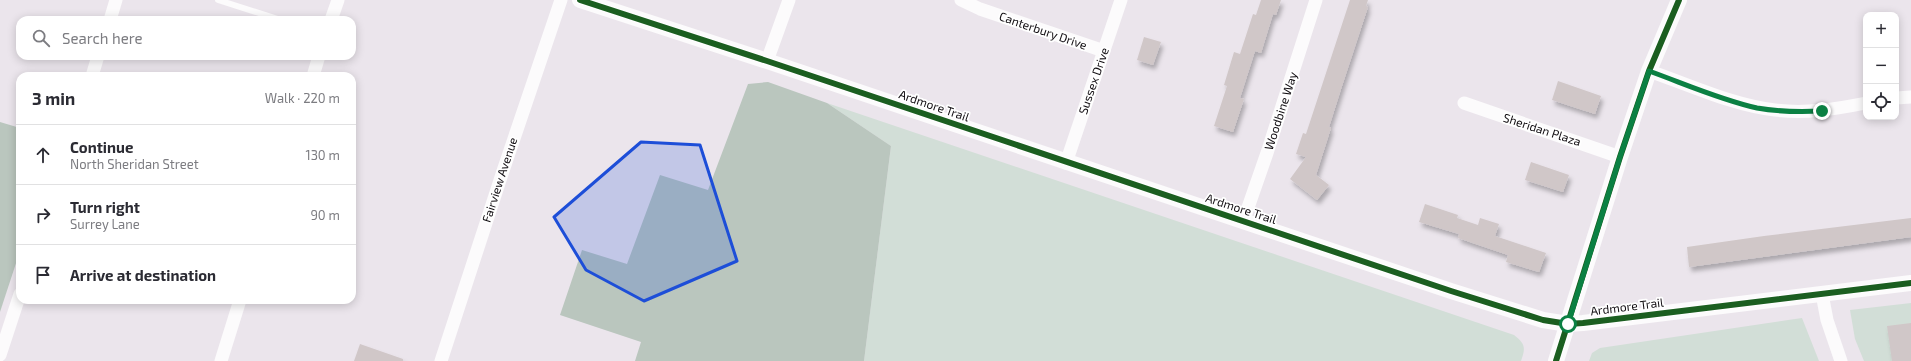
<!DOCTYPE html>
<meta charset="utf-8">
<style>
:root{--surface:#fff;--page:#f7f7f7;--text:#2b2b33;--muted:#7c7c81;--line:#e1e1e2}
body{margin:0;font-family:"Exo 2",sans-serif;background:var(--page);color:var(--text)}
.controls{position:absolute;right:12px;top:12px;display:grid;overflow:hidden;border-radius:8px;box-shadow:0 2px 10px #0003}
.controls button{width:36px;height:36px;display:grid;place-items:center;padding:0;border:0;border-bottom:1px solid var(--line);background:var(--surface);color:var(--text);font:20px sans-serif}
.stop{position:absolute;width:12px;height:12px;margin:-9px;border:3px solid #0b8043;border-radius:50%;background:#fff}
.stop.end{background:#0b8043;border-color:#fff;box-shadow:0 1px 4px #0008}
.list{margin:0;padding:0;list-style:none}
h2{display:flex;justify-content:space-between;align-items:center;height:52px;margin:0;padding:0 16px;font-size:17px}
h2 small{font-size:13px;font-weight:400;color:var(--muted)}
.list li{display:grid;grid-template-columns:26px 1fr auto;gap:12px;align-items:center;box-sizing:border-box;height:60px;padding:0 16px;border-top:1px solid var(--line)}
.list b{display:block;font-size:15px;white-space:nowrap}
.list p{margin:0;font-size:13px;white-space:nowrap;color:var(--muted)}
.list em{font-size:13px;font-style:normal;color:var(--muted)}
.icon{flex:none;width:22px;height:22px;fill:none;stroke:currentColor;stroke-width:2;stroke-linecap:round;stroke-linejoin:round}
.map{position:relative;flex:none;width:1911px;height:361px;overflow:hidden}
.search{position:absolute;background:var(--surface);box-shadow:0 2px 10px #0003;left:16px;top:16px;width:340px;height:44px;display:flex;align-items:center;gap:10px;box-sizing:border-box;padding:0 14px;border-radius:12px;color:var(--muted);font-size:15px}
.panel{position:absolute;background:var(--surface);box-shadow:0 2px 10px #0003;left:16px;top:72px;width:340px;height:232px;border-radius:12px}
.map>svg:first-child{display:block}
.green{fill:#d2ded7}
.forest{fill:#bac6be}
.building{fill:#d0c7c8;filter:url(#shadow)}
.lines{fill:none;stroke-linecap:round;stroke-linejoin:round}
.service{stroke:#fcfbfc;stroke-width:6}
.minor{stroke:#fcfbfc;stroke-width:13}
.tertiary{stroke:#fcfbfc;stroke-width:16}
.cycleway-casing{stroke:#fff;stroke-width:8}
.cycleway{stroke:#1b5e20;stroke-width:6}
.route{stroke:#0b8043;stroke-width:5}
.marked{fill:#1d4ed8;fill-opacity:0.2;stroke:#1d4ed8;stroke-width:3;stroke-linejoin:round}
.labels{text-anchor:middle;stroke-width:3.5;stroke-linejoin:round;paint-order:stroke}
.street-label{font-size:12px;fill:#100c10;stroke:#fff}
</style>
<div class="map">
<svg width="1911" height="361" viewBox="0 0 1911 361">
<defs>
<filter id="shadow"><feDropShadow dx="2.5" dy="4.5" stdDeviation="2" flood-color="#0004"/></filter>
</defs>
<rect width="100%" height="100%" fill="#ebe5ec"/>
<g class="green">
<path d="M827,103L1514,335C1525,344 1526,347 1521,361H864L891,146Z"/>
<path d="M1911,303V361H1864L1855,339L1850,310Z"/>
<path d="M1802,318L1819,361H1589L1592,353L1600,348Z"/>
</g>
<g class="forest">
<path d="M768,82L827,103L891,146L864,361H635L641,342L560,315L582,250L627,264L660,175L708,190L748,84Z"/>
<path d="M0,122L20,128V251L0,312Z"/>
</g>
<g class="building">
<path d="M1261,0H1281L1276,15L1273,14L1261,53L1255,51L1240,98L1244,99L1233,132L1214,126L1227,86L1224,85L1234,52L1240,54L1253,14L1256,15Z"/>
<path d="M1350,0H1368L1366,6L1368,7L1342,86L1329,127L1331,128L1316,175L1329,185L1317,200L1290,179L1306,157L1296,154L1303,133L1306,134Z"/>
<path d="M1144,37L1161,42L1153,65L1137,60Z"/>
<path d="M1558,81L1601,96L1595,114L1552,100Z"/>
<path d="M1531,162L1569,175L1563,192L1525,180Z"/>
<path d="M1425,204L1458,215L1457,218L1478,225L1480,218L1499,224L1495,236L1546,253L1539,272L1506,262L1508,255L1458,238L1459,234L1419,222Z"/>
<path d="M1911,218V237L1689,267L1687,247L1764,236Z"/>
<path d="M1911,323V361H1892L1887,326Z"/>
<path d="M360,344L403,359V361H354Z"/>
</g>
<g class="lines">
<path class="service" d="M218,0L281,20"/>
<g class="minor">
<path d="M961,0L980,9L1104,51"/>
<path d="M110,20L116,0"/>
<path d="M331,20L338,0"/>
<path d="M767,61L789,0"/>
<path d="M1649,71C1690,85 1732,105 1775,110C1806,114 1836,109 1866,103"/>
<path d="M92,76L98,56"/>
<path d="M313,76L319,56"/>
<path d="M1896,98L1911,97"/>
<path d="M1464,103L1620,157"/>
<path d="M1066,163L1121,0"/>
<path d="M1243,222L1267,153L1316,0"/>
<path d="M1822,294L1827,320L1841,361"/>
<path d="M0,355L20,294"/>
<path d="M221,361L240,300"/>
<path d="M441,361L503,171L561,0"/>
</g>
<g class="tertiary">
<path d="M580,0L767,61L1451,291L1543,320L1568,324L1583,323L1911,283"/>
<path d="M1556,361L1620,157L1649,71L1679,0"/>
</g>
<defs>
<g id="cycleway">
<path d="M580,0L767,61L1451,291L1543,320L1568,324L1583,323L1911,283"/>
<path d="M1556,361L1620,157L1649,71L1679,0"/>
</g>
</defs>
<use href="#cycleway" class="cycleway-casing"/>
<use href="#cycleway" class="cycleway"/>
</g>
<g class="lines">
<path class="route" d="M1568,324L1620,157L1649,71C1685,84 1721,100 1757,108C1779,112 1800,112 1822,111"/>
</g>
<path class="marked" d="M641,142L700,145L737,261L644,301L586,270L554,217Z"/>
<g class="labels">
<g class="street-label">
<text transform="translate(1043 31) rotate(19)" y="4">Canterbury Drive</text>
<text transform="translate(1094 81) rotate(-71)" y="4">Sussex Drive</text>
<text transform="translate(934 106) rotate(19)" y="4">Ardmore Trail</text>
<text transform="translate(1281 111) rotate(-72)" y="4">Woodbine Way</text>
<text transform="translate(1542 130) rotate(18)" y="4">Sheridan Plaza</text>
<text transform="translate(500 180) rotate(-72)" y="4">Fairview Avenue</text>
<text transform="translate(1241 209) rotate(18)" y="4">Ardmore Trail</text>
<text transform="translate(1627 307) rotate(-7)" y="4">Ardmore Trail</text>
</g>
</g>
</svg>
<div class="controls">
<button>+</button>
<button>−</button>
<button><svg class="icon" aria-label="locate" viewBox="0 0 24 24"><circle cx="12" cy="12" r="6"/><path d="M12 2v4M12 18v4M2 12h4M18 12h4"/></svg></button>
</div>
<div class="stop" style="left:1568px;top:324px"></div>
<div class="stop end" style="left:1822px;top:111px"></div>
<div class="search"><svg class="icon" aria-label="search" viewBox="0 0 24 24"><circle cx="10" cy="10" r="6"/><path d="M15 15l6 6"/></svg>Search here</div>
<section class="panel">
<h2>3 min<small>Walk · 220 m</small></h2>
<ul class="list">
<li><svg class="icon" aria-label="ahead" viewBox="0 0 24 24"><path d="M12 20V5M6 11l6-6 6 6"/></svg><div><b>Continue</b><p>North Sheridan Street</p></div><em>130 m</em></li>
<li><svg class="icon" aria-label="right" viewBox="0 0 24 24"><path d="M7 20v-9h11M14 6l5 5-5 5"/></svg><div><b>Turn right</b><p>Surrey Lane</p></div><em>90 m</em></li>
<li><svg class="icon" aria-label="arrive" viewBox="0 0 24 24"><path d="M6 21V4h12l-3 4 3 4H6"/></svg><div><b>Arrive at destination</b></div></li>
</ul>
</section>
</div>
